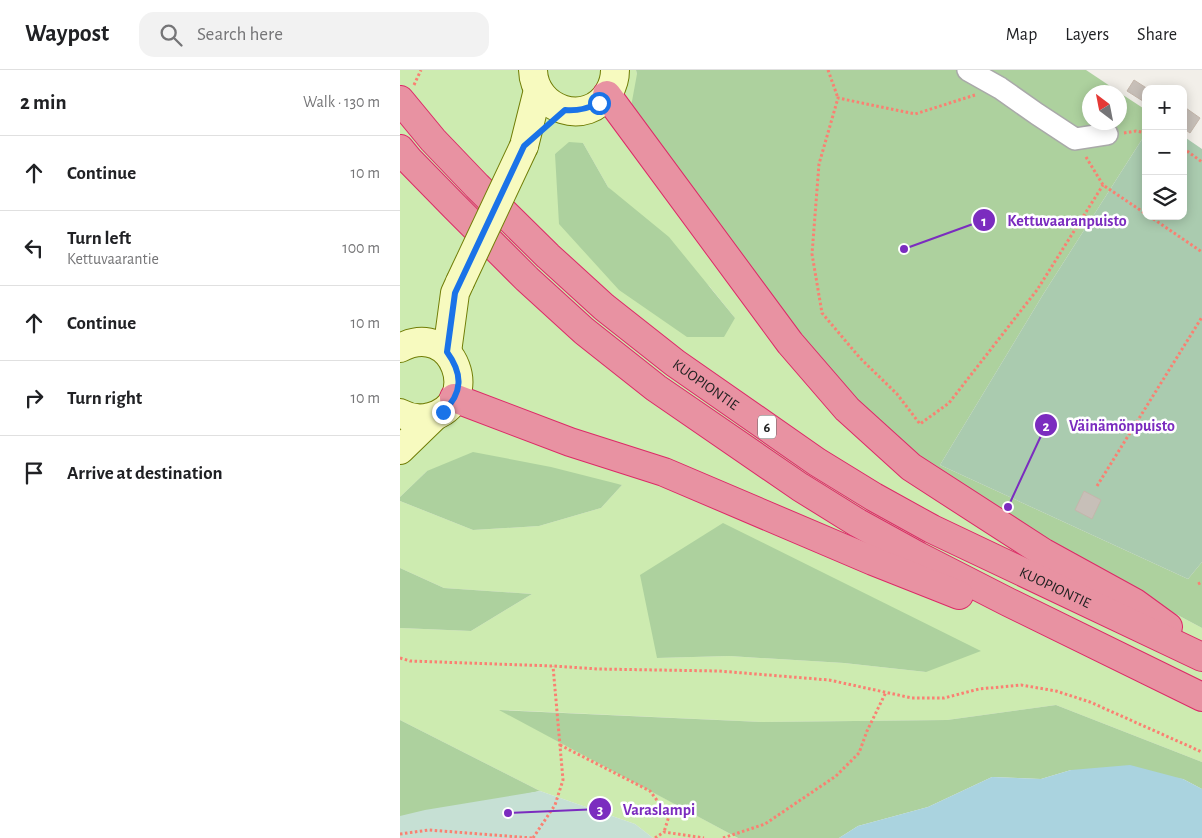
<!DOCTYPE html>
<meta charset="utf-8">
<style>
:root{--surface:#fff;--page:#f2f2f2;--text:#202124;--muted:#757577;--line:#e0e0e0}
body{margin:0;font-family:"Alegreya Sans",sans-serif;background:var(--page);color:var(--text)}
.controls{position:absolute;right:15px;top:15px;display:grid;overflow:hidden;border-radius:10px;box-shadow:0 2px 12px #0003}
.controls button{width:45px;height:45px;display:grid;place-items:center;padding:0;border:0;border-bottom:1px solid var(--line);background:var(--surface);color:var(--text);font:25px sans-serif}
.compass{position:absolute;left:682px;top:15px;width:45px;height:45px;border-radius:50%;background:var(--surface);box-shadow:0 2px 12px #0003;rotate:328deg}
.stop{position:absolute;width:15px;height:15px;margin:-11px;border:4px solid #1a73e8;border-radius:50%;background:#fff}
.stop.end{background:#1a73e8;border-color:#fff;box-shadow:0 1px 5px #0008}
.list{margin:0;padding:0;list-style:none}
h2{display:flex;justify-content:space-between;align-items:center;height:65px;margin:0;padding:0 20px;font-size:21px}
h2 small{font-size:16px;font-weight:400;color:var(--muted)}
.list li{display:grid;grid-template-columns:32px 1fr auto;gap:15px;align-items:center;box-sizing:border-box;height:75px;padding:0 20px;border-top:1px solid var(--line)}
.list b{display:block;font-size:19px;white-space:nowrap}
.list p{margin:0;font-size:16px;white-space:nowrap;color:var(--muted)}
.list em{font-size:16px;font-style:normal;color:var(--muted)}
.icon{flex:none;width:28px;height:28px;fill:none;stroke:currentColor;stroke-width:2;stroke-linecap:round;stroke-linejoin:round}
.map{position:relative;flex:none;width:802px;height:768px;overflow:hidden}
header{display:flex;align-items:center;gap:30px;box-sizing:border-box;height:70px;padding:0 25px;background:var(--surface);border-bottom:1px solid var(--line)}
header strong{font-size:24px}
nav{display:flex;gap:28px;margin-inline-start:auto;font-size:18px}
.search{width:350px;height:45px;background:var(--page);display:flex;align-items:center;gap:12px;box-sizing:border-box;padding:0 18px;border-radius:15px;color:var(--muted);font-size:19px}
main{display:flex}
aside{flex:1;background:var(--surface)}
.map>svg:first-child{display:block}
.grass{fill:#cdebb0;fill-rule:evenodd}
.forest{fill:#add19e}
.wetland{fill:#c6e0d4}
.cemetery{fill:#aacbaf}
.water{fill:#aad3df}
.building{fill:#c7bfb8;stroke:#c4b6ab}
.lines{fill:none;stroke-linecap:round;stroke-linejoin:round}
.minor-casing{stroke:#a9a9a9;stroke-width:24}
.secondary-casing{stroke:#707d05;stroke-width:30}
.motorway-casing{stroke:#dc2a67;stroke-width:30}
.path{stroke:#fa8072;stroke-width:3;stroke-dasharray:2.5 2.5;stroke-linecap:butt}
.minor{stroke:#fff;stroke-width:21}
.secondary{stroke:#f7fabf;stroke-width:28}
.motorway{stroke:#e892a2;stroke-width:28}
.secondary-bridge-casing{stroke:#707d05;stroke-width:30;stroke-linecap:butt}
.secondary-bridge{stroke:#f7fabf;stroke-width:28}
.route{stroke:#1a73e8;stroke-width:6}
.labels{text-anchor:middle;stroke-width:5;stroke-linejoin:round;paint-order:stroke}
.shield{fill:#fff;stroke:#646464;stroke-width:1}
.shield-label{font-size:14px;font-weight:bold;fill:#222}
.street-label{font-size:15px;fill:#222;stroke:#fff}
.leader{fill:none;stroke:#7b2cbf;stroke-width:2}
.callout-dot{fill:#7b2cbf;stroke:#fff;stroke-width:2}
.mark-label{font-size:15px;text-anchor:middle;font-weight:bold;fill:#fff}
.callout-label{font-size:16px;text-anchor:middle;font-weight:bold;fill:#7b2cbf;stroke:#fff;stroke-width:5;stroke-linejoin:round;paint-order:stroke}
</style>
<header>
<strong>Waypost</strong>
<div class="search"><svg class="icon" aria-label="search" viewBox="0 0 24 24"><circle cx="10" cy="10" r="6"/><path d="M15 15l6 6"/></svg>Search here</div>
<nav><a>Map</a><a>Layers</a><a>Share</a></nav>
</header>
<main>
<aside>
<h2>2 min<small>Walk · 130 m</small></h2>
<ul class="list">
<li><svg class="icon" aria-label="ahead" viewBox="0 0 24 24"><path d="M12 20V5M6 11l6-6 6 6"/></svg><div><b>Continue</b></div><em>10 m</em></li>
<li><svg class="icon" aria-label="left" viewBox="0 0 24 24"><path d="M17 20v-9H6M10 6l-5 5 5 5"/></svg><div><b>Turn left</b><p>Kettuvaarantie</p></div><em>100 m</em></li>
<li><svg class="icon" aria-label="ahead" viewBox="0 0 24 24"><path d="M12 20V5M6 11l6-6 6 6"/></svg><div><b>Continue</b></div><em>10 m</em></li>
<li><svg class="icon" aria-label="right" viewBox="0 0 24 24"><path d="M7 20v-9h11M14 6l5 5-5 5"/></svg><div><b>Turn right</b></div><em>10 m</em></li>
<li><svg class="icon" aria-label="arrive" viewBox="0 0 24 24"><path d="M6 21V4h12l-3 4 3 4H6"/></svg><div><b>Arrive at destination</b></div></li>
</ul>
</aside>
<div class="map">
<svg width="802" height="768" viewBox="0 0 802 768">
<rect width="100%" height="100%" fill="#f2efe9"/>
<path class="grass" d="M0,0H236L237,4L516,392L740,525L802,558V692L656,635L547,650L362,652L101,640L338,768H253L235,754L140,721L0,650V558L71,561L132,524L44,518L0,498V431L73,460L139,456L201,438L222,415L27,401L0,427ZM183,73L208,117L310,217L335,248L155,84ZM323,454L526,602L444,593L329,586L257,588Z"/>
<g class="forest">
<path d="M236,0H686L719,22H690V52H720V23L746,40V63L644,223L540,395L788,509L802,492V558L740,525L516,392L451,331L230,42L237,4Z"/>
<path d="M169,72L183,73L208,117L269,167L335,248L324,267H287L219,220L159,154L155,84Z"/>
<path d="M73,382L151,397L222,415L201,438L139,456L73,460L0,431V427L27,401Z"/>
<path d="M323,453L581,581L526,602L444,593L329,586L257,588L240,505Z"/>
<path d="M0,498L44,518L132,524L71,561L0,558Z"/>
<path d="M656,635L802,692V719L783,709L671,700L641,709L592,707L528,737L458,756L439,768H338L99,640L362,652L547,650Z"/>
<path d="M0,650L140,721L0,750Z"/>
</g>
<path class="wetland" d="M140,721L235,754L253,768H0V746L25,740Z"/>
<path class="cemetery" d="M746,63V146H783V66L802,79V492L788,509L540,395L644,223Z"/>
<path class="water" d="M730,695L783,709L802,719V768H439L458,756L528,737L592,707L641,709L671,700Z"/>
<g class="building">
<path d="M734,10L748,19H746V33L727,21Z"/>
<path d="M783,36L800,48L790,63L783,58Z"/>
<path d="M684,421L701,430L692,449L675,440Z"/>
</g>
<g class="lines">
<defs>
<path id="minor" d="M568,0L600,18L637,44L675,69L707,64"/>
<g id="secondary">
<path d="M133,0C134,40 187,58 209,22C213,15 215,8 215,0"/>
<path d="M124,76L138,20"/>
<path d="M0,278C55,249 83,334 30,347C19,350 9,348 0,343"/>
<path d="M47,282L55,223L60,212"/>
<path d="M0,380L35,346"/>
</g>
<g id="motorway">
<path d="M207,25L390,273L447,339L511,397L644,483L735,533L768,557"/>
<path id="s1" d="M0,30L33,70L77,116L148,186L204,237L275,293L417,392L474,427L532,459L802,587"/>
<path d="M0,79L9,90L55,137L127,209L184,261L256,318L400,417L458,453L518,486L608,532L802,627"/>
<path d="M54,328L170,372L264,402L473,491L559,525"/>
</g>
</defs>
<use href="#minor" class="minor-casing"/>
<use href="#secondary" class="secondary-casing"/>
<use href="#motorway" class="motorway-casing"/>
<g class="path">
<path d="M428,0L438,28"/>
<path d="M14,15L21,0"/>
<path d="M575,25L515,44L438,28L419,94L412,184L422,243L460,288L497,324L520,354L549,333L637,220L703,115"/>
<path d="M724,63L736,61L746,63"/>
<path d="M783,78L802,92"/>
<path d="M686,87L703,115L746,144"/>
<path d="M749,146L802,182"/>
<path d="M697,416L802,247"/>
<path d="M798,514L802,512"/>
<path d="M0,588L10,591L153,596L198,599L319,601L429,610L512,628H544L579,619L621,615L656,621L690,632L802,682"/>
<path d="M160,675L250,721L269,746L264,762"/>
<path d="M0,764L29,760L132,768"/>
<path d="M133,768L155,735L163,710L153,596"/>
<path d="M255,768L264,762L304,768"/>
<path d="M323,768L365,754L436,706L459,683L467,661L486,622"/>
</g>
<use href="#minor" class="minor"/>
<use href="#secondary" class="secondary"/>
<use href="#motorway" class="motorway"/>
<defs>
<path id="secondary-bridge" d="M60,212L124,76"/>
</defs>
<use href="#secondary-bridge" class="secondary-bridge-casing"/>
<use href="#secondary-bridge" class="secondary-bridge"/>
</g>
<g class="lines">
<path class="route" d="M43,342C63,323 63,304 47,282L55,223L124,76L165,40C178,41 187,39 199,33"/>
</g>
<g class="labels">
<rect class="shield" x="358" y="345.5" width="18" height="23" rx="4"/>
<g class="shield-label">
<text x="367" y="362">6</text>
</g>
<g class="street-label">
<text dy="5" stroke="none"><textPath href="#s1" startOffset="419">KUOPIONTIE</textPath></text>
<text dy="5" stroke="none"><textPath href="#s1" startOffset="824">KUOPIONTIE</textPath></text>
</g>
</g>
<path class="leader" d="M504 179L584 150M608 437L646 355M108 743L200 739"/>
<g class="callout-dot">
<circle cx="504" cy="179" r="5"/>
<circle cx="608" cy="437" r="5"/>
<circle cx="108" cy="743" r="5"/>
<circle cx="584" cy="150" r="12"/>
<circle cx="646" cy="355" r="12"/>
<circle cx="200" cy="739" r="12"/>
</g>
<g class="mark-label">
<text x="584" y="156">1</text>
<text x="646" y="361">2</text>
<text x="200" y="745">3</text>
</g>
<g class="callout-label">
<text x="667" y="156">Kettuvaaranpuisto</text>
<text x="722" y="361">Väinämönpuisto</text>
<text x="259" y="745">Varaslampi</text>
</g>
</svg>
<div class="controls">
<button>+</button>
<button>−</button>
<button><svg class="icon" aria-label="layers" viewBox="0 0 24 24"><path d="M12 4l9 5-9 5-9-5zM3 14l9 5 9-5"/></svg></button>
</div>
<svg class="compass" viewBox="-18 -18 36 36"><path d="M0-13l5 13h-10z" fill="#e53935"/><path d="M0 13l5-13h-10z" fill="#757577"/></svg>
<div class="stop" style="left:199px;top:33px"></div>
<div class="stop end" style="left:43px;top:342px"></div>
</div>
</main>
